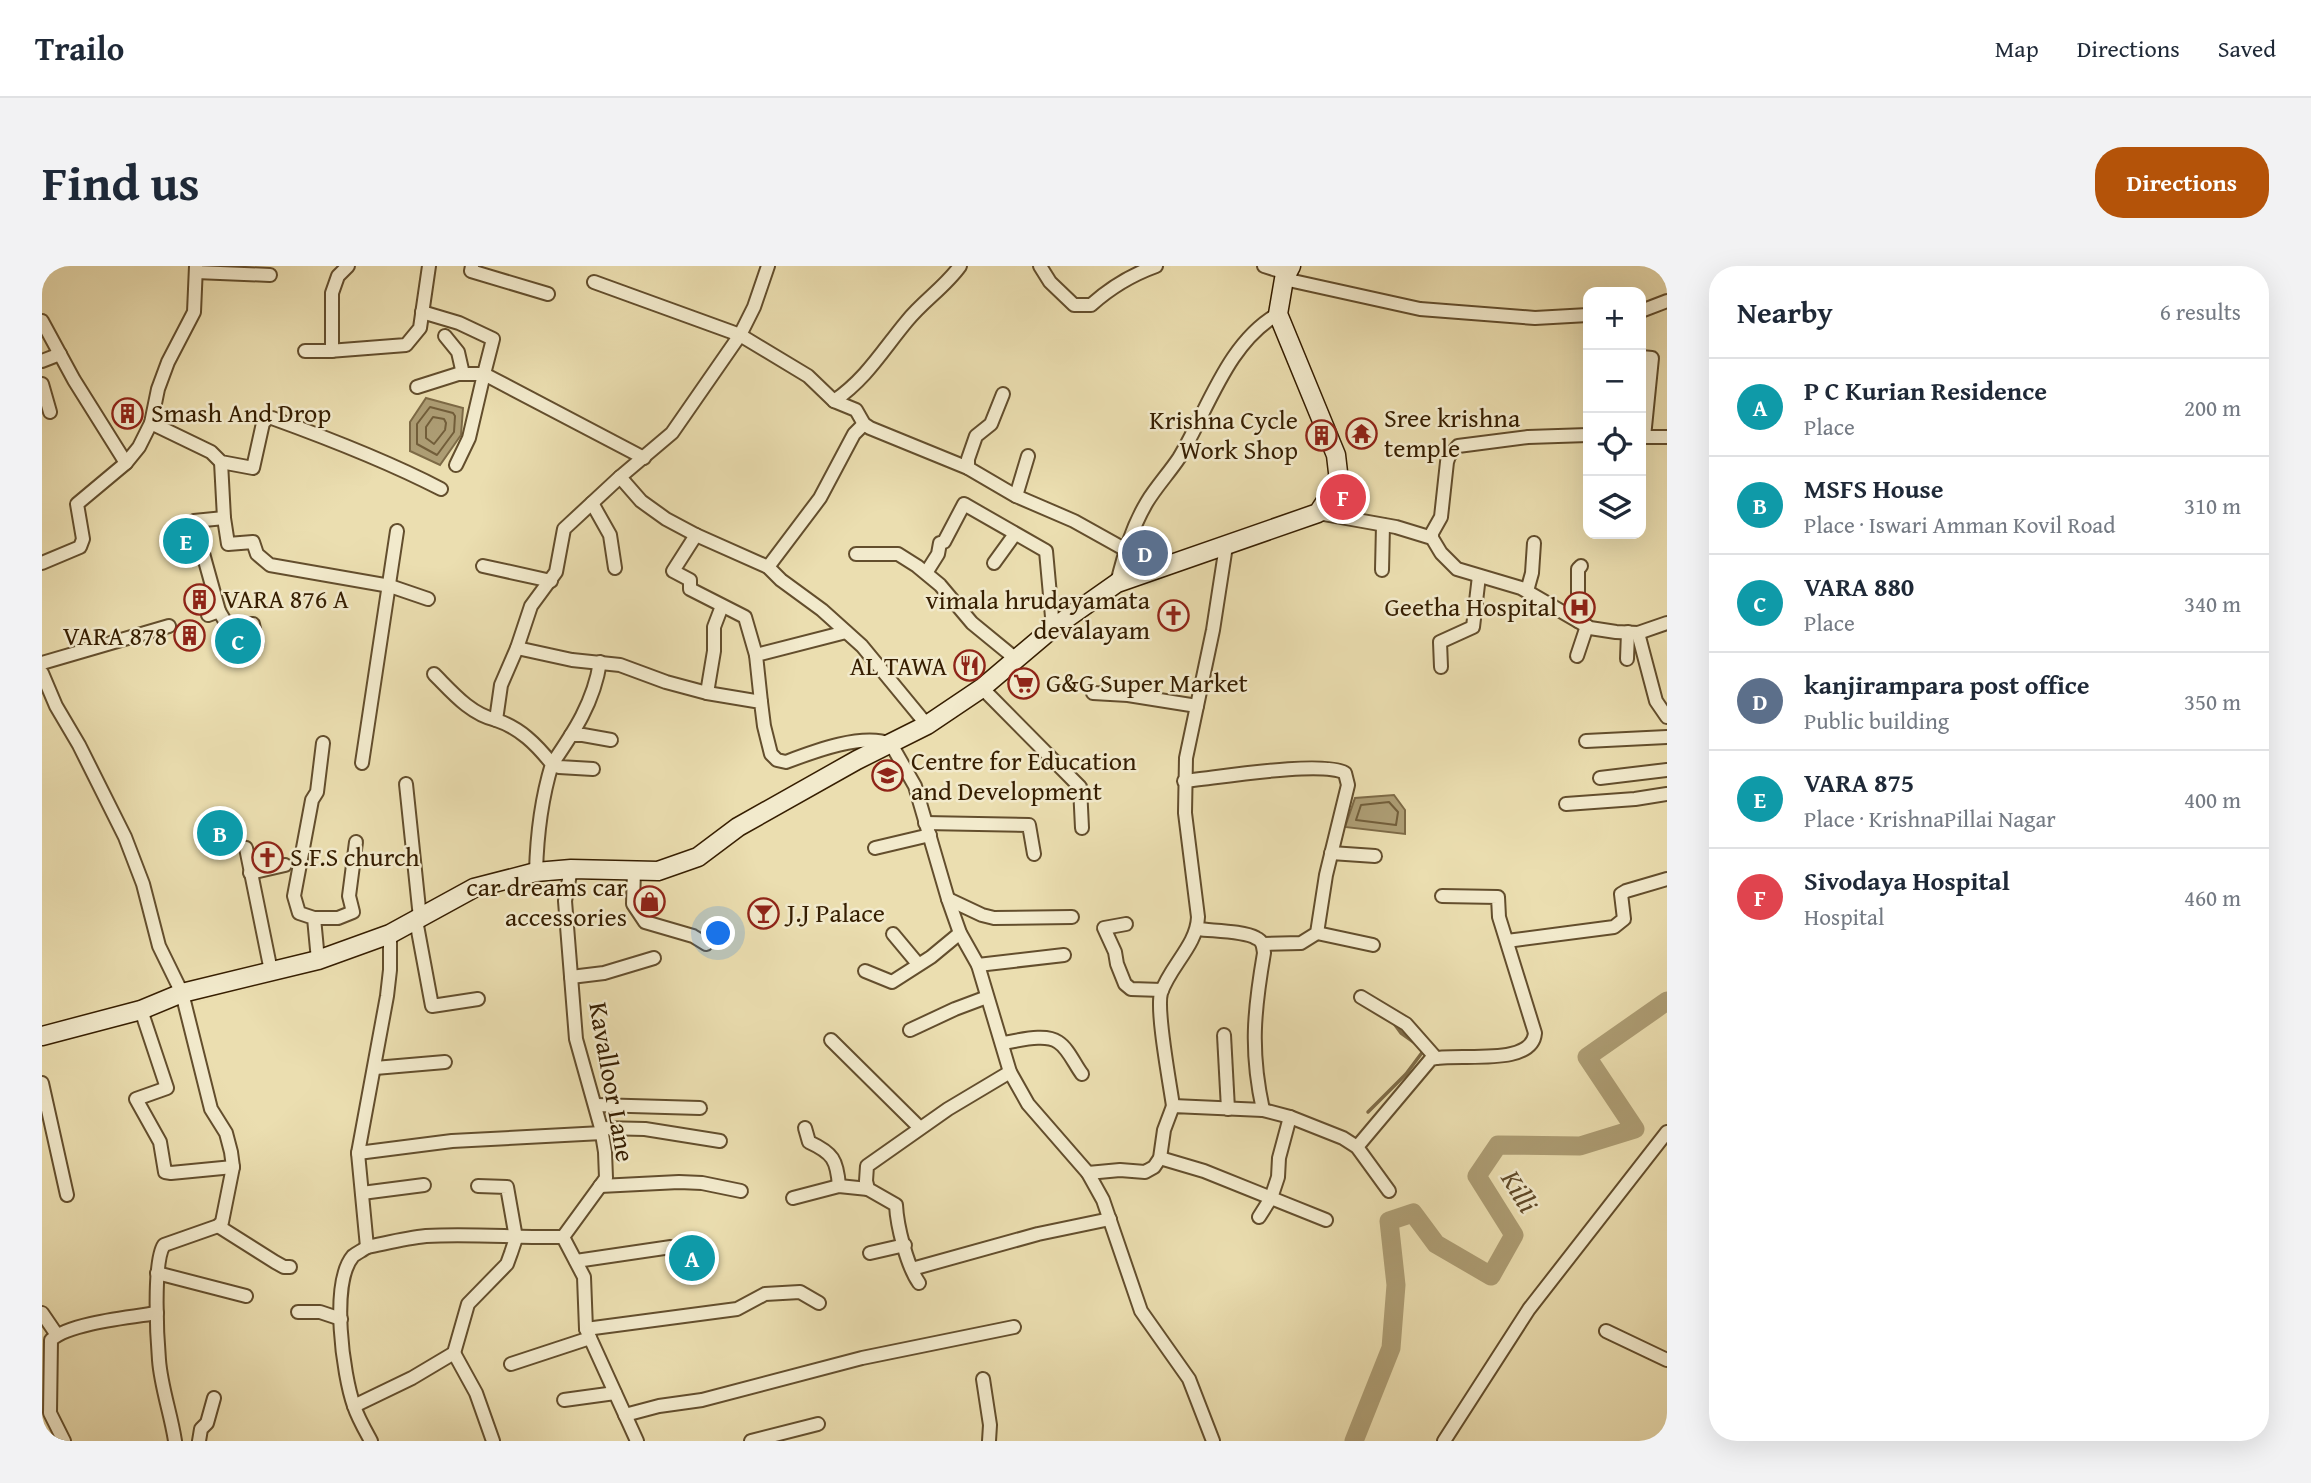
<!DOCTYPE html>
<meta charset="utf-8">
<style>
:root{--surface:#fff;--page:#f2f2f3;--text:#1f2937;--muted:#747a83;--line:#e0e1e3;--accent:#b45309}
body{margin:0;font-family:"Gentium Book Plus",serif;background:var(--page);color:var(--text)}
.controls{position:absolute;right:21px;top:21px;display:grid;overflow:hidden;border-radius:14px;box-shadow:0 7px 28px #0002}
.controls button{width:63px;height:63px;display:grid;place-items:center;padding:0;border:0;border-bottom:2px solid var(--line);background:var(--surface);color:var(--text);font:35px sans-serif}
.you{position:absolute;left:677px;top:668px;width:24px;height:24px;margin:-18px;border:5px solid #fff;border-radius:50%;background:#1a73e8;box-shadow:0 0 0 10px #1a73e833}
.badge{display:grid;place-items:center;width:46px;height:46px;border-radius:50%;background:var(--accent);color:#fff;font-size:23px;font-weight:700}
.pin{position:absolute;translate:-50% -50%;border:4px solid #fff;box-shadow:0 2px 7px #0006}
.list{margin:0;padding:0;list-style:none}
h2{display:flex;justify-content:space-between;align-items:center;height:91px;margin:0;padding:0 28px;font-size:30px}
h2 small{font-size:23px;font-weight:400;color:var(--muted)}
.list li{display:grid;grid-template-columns:46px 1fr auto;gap:21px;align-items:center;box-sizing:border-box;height:98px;padding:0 28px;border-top:2px solid var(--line)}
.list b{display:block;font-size:26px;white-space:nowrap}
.list p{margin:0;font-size:23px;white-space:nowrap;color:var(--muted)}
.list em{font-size:23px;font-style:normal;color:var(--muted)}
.icon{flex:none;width:38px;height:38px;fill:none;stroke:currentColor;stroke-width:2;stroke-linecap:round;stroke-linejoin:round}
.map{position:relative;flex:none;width:1625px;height:1175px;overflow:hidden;border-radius:28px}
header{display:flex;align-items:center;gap:42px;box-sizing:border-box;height:98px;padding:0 35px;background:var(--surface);border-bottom:2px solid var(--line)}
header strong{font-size:33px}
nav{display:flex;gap:38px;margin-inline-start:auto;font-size:24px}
.intro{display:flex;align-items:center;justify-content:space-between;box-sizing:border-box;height:168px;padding:0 42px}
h1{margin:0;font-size:49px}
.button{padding:18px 32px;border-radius:28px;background:var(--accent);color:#fff;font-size:24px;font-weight:700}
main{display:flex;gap:42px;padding:0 42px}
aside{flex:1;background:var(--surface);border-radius:28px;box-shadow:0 7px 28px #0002}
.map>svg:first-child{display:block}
.water{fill:#ad9d74;stroke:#7d6a46;stroke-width:2}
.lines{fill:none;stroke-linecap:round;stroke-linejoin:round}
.shore{stroke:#725e3a;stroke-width:2}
.stream{stroke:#7d6a46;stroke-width:3.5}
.river{stroke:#ad9d74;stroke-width:19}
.street-casing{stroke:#634e2d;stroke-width:16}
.secondary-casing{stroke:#361e01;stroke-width:21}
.street{stroke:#f2eacc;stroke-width:12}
.secondary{stroke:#f2eacc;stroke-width:18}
.labels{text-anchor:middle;stroke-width:5;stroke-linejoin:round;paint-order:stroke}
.poi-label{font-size:26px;fill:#361e01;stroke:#f2eacc;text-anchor:start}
.street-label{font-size:26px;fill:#361e01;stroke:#f2eacc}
.water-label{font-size:28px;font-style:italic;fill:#604a29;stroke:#f2eacc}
</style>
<header>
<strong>Trailo</strong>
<nav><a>Map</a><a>Directions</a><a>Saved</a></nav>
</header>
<div class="intro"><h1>Find us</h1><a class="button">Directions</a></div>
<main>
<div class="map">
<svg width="1625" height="1175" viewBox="0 0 1625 1175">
<rect width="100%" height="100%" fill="#ebdeb0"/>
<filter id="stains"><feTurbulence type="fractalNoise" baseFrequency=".00286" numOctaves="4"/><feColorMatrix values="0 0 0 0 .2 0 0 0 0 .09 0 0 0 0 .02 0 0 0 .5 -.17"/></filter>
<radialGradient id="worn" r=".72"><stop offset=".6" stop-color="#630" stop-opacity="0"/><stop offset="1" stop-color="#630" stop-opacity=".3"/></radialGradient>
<g class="water">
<path d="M384,132L421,142L419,169L398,199L368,185V156Z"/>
<path d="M1352,529L1363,544V568L1303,561L1313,532Z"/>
</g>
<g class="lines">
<g class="shore">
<path d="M388,141L411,147L413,150L412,166L395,189L375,178V158Z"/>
<path d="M391,151L402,153L404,157L403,164L392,178L384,172V161Z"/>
<path d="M1347,536L1356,546L1354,559L1314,554L1319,539Z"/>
</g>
<g class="stream">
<path d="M1351,756L1359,767L1373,777"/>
<path d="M1326,846L1364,808L1382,784"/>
</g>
<path class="river" d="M1312,1175L1349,1082L1354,1019L1347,955L1371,947L1394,978L1449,1010L1472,969L1435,910L1456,879L1538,880L1593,863L1545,791L1625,735"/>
<defs>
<g id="street">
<path d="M430,0L429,5L506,28"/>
<path d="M998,0L1008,16L1032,39H1049C1069,21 1089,9 1114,0"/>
<path d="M1222,0L1244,7"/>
<path d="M154,6L228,9"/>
<path d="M1242,13L1378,43L1493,52L1546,49"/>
<path d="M552,16L698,69L712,41L726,0"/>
<path d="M1599,45L1625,35"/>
<path d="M380,46L417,57L451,73L442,108L602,192"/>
<path d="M0,55L32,114L84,197"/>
<path d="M403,70L416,86L421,108"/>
<path d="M263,85H287L364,79L378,62L387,0"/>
<path d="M290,85V27L296,10L306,0"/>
<path d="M1599,91L1610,92L1602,171"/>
<path d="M0,95L18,88"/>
<path d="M0,118L8,146"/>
<path d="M375,121L416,108H442L427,172L414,199"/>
<path d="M792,135L814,144L822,158L828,162L926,202L974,230L1032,255L1084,284"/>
<path d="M109,157L169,186L179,196L211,202L221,157L226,152H230C288,173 345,195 399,223"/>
<path d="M1599,171H1625"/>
<path d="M179,196L182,252L186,278L211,276L215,288L228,299L348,320L386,333"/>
<path d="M926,202V193L934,170L949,158L961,128"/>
<path d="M578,211L599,235L624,253L654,269L726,301L739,314L780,344L820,380L885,459"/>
<path d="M974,230L986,190"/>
<path d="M550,237L568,269L573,302"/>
<path d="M1276,247L1354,261L1390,272L1399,287L1415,303L1479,322L1548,362L1574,366L1596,367L1625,357"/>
<path d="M654,269L631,305L648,314V323L703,351L714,389"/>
<path d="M1390,272V267L1399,251L1405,196L1407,190L1416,180L1486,171L1546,169"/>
<path d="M814,288H856L875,300L898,319L930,357L974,393"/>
<path d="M0,297L38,281L41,273L35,238L84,197L97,181L109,157L116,123L126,96L152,46L154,0"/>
<path d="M952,297L973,268"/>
<path d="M441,300L509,315"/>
<path d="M726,301L778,232L812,168L822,158"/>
<path d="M1340,304L1341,259"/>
<path d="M884,307L896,288L898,277L902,276L922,238L1004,285L1011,362"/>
<path d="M1075,317C1082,289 1090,261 1105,236C1114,221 1127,207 1137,192C1166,144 1185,77 1236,48"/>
<path d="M1485,325L1490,307L1492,277"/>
<path d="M177,345L187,362L211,358L215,378"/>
<path d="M166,349L177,345L152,255L182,252"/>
<path d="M1536,355V303L1539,300"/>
<path d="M1596,367L1614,435L1625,451"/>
<path d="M475,382L530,394L578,399L624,416L665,427L719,436L722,460L729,488L735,494L744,496C773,485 820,467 849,478L873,520L906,633L918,667L936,699L968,806L986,838L1046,907L1061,934L1099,1045L1147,1113L1171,1175"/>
<path d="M1535,390L1545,360"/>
<path d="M1585,393L1586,366"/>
<path d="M0,397L127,360"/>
<path d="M1399,401L1398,376L1431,361L1437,310"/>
<path d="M0,407L14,440L37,479L83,571L101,618L117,680L140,727L169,843L184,867L189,886L191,901L180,956L176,960L122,979C111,995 115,1071 117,1094C119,1121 129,1148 133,1175"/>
<path d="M392,408C410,426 428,448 454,454"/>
<path d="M940,422L1038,521L1040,562"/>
<path d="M665,427L672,385V361L680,340"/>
<path d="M1051,427L1086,429L1155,440"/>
<path d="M719,436L714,389L804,366"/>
<path d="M529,469H541L569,474"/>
<path d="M1544,475L1625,471"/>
<path d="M320,497L355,265"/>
<path d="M551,503L517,501L510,498C532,466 552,436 558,396"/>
<path d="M1558,512L1625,504"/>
<path d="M1142,515C1174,512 1279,494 1303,507L1306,519L1284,609L1275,667L1259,677L1221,678"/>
<path d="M364,518L378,652"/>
<path d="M1524,538L1593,533L1625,528"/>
<path d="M883,557L987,559L992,588"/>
<path d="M204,582L229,705"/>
<path d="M833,582L888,569"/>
<path d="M1289,587L1333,590"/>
<path d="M529,603L523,635L534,773L559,862L563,886L564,912L521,971L542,1011L544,1063L595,1175"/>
<path d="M592,604L591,638L603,656L651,670L664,678"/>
<path d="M494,606C495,568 499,534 510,498C494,478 478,462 454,454L459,419L475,382L489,340L514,306L522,263L578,211L630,167L698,69L766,110L792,135C825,112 840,85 865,55C881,35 903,21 918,0"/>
<path d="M208,607L243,599"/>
<path d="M906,633L940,649L952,652L1030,651"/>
<path d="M272,652H296L311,646L307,630L314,576"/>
<path d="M374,654L390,740L436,733"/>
<path d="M1084,658L1062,662L1073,686L1075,698L1083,718L1089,723L1120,724"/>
<path d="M1156,663C1171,665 1202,665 1214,672C1221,675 1221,680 1222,687C1212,745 1208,785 1221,844"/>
<path d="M1275,667L1331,679"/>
<path d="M348,668V704L345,730L316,887L325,981C345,977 364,972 384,970C430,967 475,972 521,971"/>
<path d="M851,668L876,698"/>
<path d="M1465,675L1572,661L1582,653L1579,628L1584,625L1625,613"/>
<path d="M276,694L272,652L257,647L252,630L270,534L275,526L281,477"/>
<path d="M936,699L1022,689"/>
<path d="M823,705L850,716L889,691L918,667"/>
<path d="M529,711L562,707L612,692"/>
<path d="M1319,731L1364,758L1394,792"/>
<path d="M99,744L125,822L94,833L118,876L123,906L129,907L191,901"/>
<path d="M868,764L913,743L945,731"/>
<path d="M1182,769L1186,843"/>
<path d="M789,774L878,862"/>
<path d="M960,777C976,775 1003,767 1016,776C1026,782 1033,799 1040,808"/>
<path d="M333,802L403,796"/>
<path d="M0,817L25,929"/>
<path d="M554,839L658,842"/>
<path d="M1131,840C1128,818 1114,745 1119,727C1128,700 1155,679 1156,651L1143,547L1144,492L1171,364L1184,280"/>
<path d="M559,862L603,863L678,875"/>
<path d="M763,862L767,876C791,887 795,894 797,920"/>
<path d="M1315,881L1389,793C1413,786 1490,802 1493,767L1457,651L1456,631L1400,630"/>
<path d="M316,887L410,875L560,867"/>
<path d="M1118,892L1162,905L1284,954"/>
<path d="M1046,907L1078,904L1103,906L1112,901L1118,892L1122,864L1131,840L1221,844L1248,851L1301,872L1315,881L1347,925"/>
<path d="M558,920L637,916L660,917L699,925"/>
<path d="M320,927L382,919"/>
<path d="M751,932L797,920L826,923"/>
<path d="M1217,951L1229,932L1236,911L1237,892L1248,851"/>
<path d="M176,960L233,996L242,1001H248"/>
<path d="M325,981C321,984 315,987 311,990C288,1017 301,1109 312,1140C316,1152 323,1164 329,1175"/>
<path d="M828,987L863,979"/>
<path d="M534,995L629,981"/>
<path d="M870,1003L996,968L1068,953"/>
<path d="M115,1007L204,1030"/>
<path d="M877,1017C865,1000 855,960 854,939L826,923L824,915L825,900L906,843L968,806"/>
<path d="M256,1046H278L299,1053"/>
<path d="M0,1047L15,1069"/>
<path d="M544,1063L695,1043L723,1028L758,1026L777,1037"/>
<path d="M1564,1065L1625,1094"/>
<path d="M412,1087L434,1127L451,1175"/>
<path d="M469,1098L548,1072"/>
<path d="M941,1113L948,1159L947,1175"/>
<path d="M522,1134L573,1127"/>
<path d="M312,1140L370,1112L412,1087L426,1038L465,998L469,987L474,972L465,921L436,920"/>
<path d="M583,1149L617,1140L660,1134L820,1092L972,1061"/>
<path d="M22,1175L8,1147L9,1074C27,1057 90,1051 115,1047"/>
<path d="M157,1175L159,1163L165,1157L172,1132"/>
<path d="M709,1175L776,1158"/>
<path d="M1402,1175L1487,1043L1625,866"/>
</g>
<path id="secondary" d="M0,770L99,744L140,727L276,694L348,668L432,622L494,606L529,603L616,605L656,591L696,561L815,494L885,459L940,422L1011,362L1075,317L1276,247L1297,215L1294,189L1236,48L1242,13L1249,0"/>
</defs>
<use href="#street" class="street-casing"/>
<use href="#secondary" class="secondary-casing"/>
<use href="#street" class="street"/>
<use href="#secondary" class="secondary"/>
</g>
<defs>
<symbol id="building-ring" viewBox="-11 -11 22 22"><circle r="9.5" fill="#f2eacc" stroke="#8f2418" stroke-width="1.5"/><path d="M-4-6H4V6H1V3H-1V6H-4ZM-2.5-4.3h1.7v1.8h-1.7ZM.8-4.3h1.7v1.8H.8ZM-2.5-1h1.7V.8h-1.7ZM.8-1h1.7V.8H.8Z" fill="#8f2418"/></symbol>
<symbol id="temple-ring" viewBox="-11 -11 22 22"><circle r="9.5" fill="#f2eacc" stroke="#8f2418" stroke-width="1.5"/><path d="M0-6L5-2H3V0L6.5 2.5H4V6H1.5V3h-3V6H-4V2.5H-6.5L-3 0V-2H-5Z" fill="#8f2418"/></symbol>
<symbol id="hospital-ring" viewBox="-11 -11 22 22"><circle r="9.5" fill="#f2eacc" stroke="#8f2418" stroke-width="1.5"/><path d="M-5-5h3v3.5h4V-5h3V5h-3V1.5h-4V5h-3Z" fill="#8f2418"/></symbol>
<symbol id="church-ring" viewBox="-11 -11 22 22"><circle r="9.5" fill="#f2eacc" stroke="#8f2418" stroke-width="1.5"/><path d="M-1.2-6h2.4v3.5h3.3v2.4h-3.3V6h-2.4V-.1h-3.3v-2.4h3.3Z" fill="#8f2418"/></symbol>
<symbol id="restaurant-ring" viewBox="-11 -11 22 22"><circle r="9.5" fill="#f2eacc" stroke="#8f2418" stroke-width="1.5"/><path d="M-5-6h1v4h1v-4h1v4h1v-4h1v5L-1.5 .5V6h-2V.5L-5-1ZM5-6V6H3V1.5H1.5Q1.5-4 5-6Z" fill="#8f2418"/></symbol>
<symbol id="supermarket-ring" viewBox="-11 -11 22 22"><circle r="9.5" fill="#f2eacc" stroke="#8f2418" stroke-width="1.5"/><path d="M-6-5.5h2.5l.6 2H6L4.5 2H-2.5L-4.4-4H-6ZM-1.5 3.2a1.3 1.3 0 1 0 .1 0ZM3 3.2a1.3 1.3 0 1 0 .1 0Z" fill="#8f2418"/></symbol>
<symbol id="university-ring" viewBox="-11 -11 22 22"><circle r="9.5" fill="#f2eacc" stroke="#8f2418" stroke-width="1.5"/><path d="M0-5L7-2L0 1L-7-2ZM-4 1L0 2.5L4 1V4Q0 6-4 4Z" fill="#8f2418"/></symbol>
<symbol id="shop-ring" viewBox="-11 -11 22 22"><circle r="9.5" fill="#f2eacc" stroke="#8f2418" stroke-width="1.5"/><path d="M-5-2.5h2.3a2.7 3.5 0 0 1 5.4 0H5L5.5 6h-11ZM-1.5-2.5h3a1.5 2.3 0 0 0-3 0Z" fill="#8f2418"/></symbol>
<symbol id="bar-ring" viewBox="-11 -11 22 22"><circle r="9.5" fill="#f2eacc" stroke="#8f2418" stroke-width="1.5"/><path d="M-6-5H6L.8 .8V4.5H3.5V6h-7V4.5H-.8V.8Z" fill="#8f2418"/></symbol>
</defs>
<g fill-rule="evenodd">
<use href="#building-ring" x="68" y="130" width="35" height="35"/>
<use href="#temple-ring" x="1302" y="150" width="35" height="35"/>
<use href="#building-ring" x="1262" y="152" width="35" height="35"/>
<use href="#building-ring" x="140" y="316" width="35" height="35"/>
<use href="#hospital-ring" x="1520" y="324" width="35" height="35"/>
<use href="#church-ring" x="1114" y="332" width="35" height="35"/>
<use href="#building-ring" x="130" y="352" width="35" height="35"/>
<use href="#restaurant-ring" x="910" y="382" width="35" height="35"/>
<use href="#supermarket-ring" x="964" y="400" width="35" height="35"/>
<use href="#university-ring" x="828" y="492" width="35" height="35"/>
<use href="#church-ring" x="208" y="574" width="35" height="35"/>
<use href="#shop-ring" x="590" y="618" width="35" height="35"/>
<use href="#bar-ring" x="704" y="630" width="35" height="35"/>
</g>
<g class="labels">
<g class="poi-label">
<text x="109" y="156">Smash And Drop</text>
<text x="1342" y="161">Sree krishna<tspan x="1342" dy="30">temple</tspan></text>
<text x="1256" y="163" text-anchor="end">Krishna Cycle<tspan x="1256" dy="30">Work Shop</tspan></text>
<text x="181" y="342">VARA 876 A</text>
<text x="1108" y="343" text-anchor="end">vimala hrudayamata<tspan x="1108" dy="30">devalayam</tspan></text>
<text x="1515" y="350" text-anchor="end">Geetha Hospital</text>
<text x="125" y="379" text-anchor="end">VARA 878</text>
<text x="905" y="409" text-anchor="end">AL TAWA</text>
<text x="1004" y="426">G&amp;G Super Market</text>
<text x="869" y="504">Centre for Education<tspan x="869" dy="30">and Development</tspan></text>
<text x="248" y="600">S.F.S church</text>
<text x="585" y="630" text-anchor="end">car dreams car<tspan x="585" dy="30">accessories</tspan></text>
<text x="745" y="656">J.J Palace</text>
</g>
<g class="street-label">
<text transform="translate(570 816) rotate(80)" y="9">Kavalloor Lane</text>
</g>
<g class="water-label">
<text transform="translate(1478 925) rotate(59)" y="10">Killi</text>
</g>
</g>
<rect width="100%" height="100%" filter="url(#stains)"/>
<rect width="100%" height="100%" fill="url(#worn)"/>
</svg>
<div class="controls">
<button>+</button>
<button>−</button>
<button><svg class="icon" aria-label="locate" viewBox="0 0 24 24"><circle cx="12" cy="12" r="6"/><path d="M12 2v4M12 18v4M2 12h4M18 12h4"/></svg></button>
<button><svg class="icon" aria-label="layers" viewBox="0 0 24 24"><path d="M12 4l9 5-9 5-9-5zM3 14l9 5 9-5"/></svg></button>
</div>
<div class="you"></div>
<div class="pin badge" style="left:650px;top:992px;background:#0f9aa8">A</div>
<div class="pin badge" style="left:178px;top:567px;background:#0f9aa8">B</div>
<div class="pin badge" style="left:196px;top:375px;background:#0f9aa8">C</div>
<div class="pin badge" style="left:1103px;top:287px;background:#5c6f8a">D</div>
<div class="pin badge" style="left:144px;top:275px;background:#0f9aa8">E</div>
<div class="pin badge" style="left:1301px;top:231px;background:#e0444e">F</div>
</div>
<aside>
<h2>Nearby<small>6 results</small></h2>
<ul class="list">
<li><span class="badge" style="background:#0f9aa8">A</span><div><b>P C Kurian Residence</b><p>Place</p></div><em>200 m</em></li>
<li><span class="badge" style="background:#0f9aa8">B</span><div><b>MSFS House</b><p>Place · Iswari Amman Kovil Road</p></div><em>310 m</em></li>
<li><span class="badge" style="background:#0f9aa8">C</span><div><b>VARA 880</b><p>Place</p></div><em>340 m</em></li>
<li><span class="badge" style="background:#5c6f8a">D</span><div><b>kanjirampara post office</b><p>Public building</p></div><em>350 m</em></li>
<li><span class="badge" style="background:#0f9aa8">E</span><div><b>VARA 875</b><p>Place · KrishnaPillai Nagar</p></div><em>400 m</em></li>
<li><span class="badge" style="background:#e0444e">F</span><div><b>Sivodaya Hospital</b><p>Hospital</p></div><em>460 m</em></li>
</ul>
</aside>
</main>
